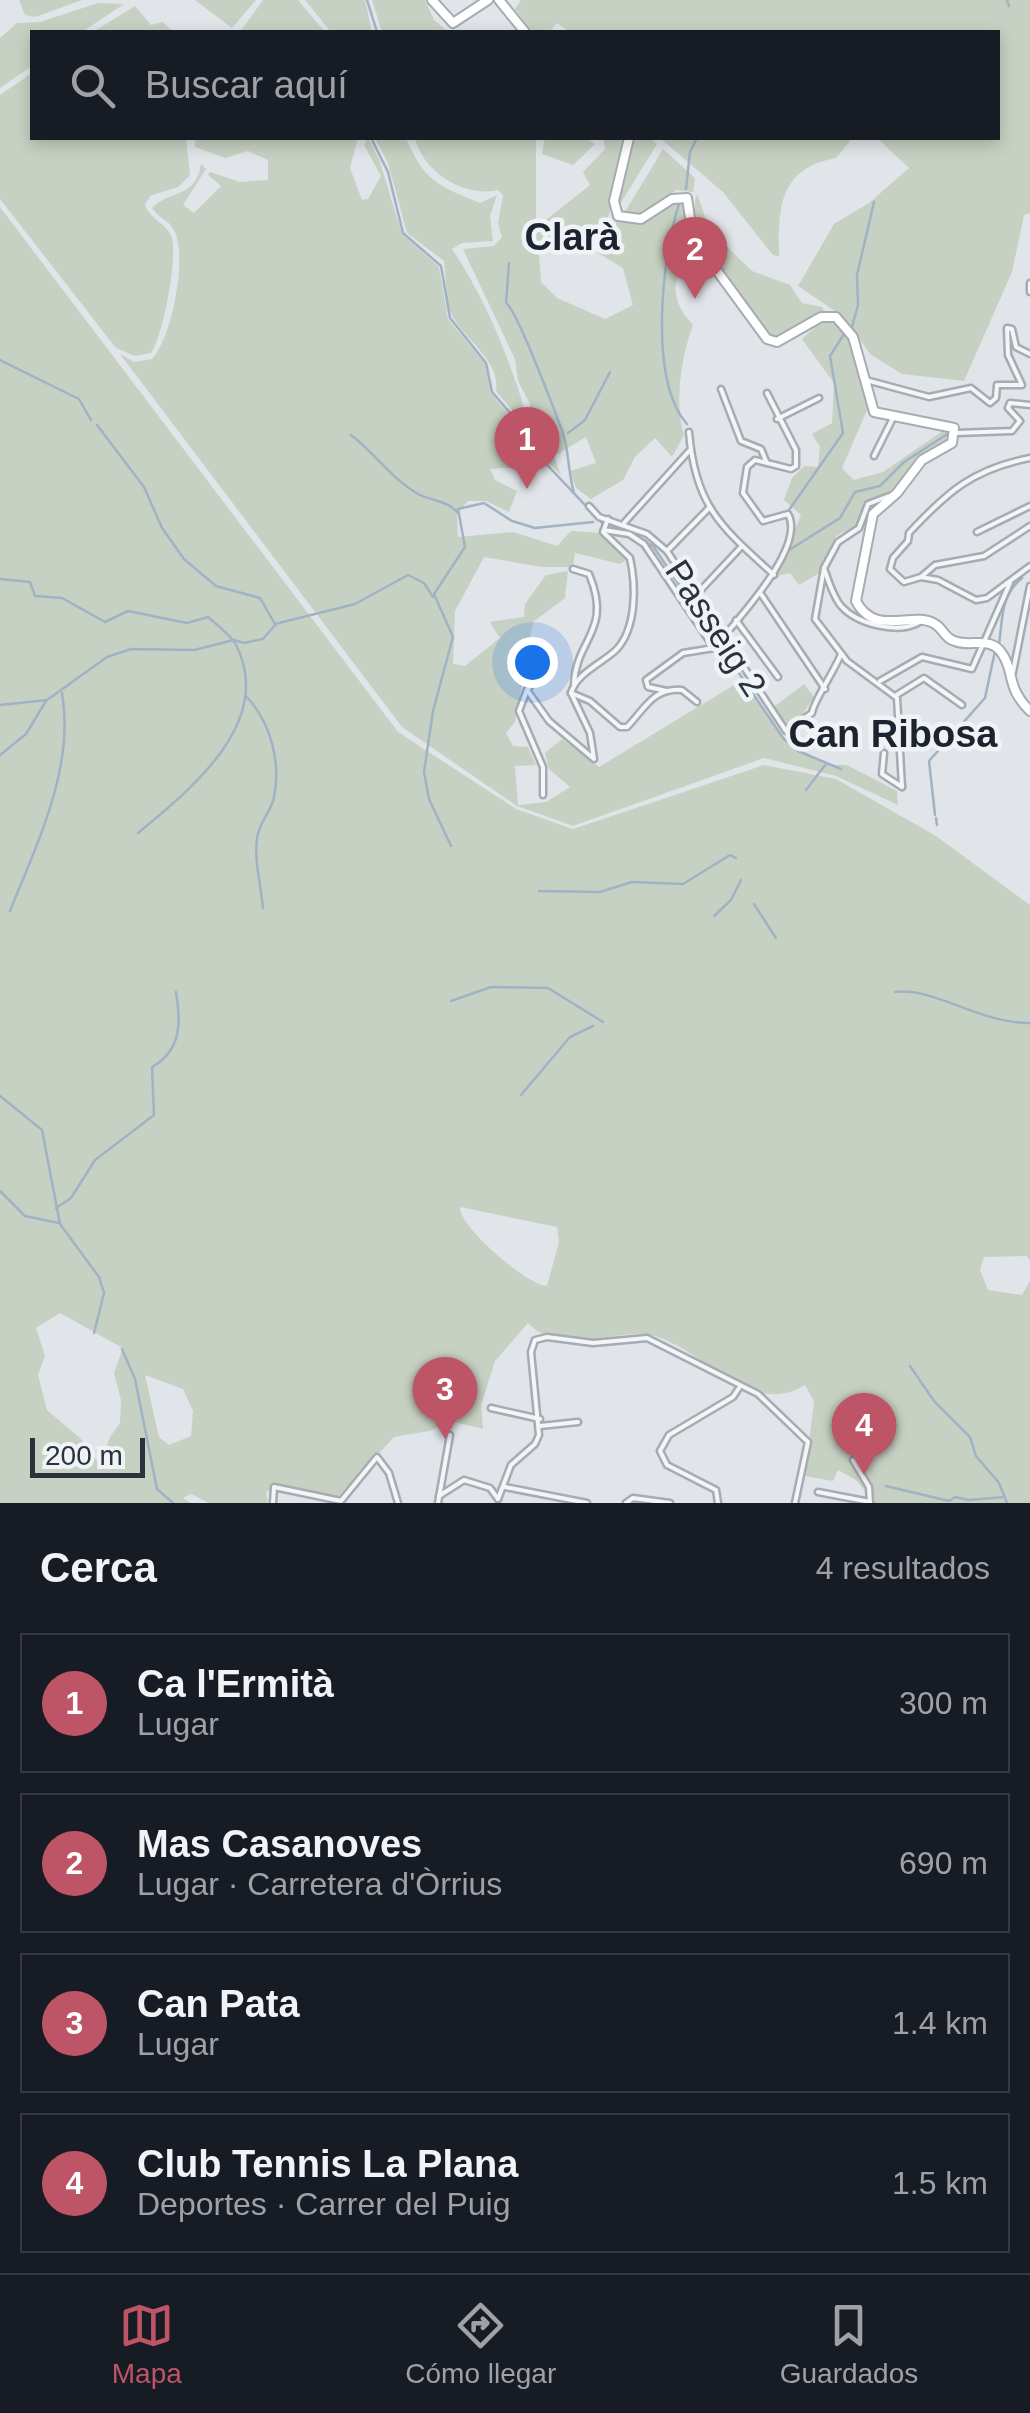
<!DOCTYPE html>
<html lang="es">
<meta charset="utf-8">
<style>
:root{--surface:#171b24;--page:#20242c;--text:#f1f3f6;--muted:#9ea1a6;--line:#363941;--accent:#be5566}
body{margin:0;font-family:Arial,sans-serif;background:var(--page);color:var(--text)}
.scale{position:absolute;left:30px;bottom:25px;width:115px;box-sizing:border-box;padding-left:10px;border:5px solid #2b323e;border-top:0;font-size:28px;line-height:35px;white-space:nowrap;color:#2b323e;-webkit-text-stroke:8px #f0f3f6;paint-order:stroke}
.you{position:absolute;left:532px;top:662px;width:35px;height:35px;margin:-25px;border:8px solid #fff;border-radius:50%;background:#1a73e8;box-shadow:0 0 0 15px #1a73e833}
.badge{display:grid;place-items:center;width:65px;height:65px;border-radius:50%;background:var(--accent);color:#fff;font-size:32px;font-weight:700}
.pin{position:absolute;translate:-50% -82px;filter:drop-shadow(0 2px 5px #0008)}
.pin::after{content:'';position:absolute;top:52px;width:35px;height:30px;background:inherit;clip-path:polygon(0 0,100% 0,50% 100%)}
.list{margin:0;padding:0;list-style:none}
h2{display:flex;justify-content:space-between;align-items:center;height:130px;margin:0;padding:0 40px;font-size:42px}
h2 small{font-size:32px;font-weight:400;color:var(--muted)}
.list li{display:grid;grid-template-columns:65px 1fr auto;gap:30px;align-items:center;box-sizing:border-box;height:140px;margin:0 20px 20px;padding:0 20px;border:2px solid var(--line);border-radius:0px}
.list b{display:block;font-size:38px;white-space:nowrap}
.list p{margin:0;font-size:32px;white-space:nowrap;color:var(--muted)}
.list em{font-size:32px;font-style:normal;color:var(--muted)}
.icon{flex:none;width:55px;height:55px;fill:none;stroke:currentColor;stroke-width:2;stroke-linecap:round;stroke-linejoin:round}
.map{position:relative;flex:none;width:1030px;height:1503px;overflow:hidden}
.search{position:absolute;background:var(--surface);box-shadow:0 5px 15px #0003;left:30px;right:30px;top:30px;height:110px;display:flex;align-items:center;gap:25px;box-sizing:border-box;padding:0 35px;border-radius:0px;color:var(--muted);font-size:38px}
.sheet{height:770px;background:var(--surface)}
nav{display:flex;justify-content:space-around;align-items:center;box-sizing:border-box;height:140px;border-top:2px solid var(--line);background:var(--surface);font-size:28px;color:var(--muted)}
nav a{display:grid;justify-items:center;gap:5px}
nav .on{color:var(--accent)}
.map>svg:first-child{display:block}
.green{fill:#c7d1c3;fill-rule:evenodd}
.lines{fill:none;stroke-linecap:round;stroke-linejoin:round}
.stream{stroke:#a0b2c4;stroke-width:2.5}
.street-casing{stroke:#a7abb2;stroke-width:9}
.secondary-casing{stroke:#a7abb2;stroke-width:12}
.street{stroke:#f3f5f7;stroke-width:4}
.secondary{stroke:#fff;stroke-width:8}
.labels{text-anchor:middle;stroke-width:9;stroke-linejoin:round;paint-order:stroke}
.street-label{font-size:35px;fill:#2b323e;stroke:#f0f3f6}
.neighbourhood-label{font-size:38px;font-weight:bold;fill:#1d232f;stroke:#f0f3f6}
</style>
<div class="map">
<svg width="1030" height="1503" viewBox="0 0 1030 1503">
<rect width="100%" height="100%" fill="#e1e4e8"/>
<g class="green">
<path d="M19,0H82L35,17L25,15Z"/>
<path d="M195,0H256L232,28Z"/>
<path d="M263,0H298L325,32H240Z"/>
<path d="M305,0H365L372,32H331Z"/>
<path d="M372,0H425L434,20L448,32H382Z"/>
<path d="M521,0H1030V213L1024,215L1012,272L964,381L902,374L870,354L844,317L798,286L834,224L869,203L909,168L877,138H998V32H570L557,23L549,32H533L515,9Z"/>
<path d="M98,3L124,4L82,32H32V66L0,88V38L17,23L40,22Z"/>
<path d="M135,6L151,25L163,22L173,32H93Z"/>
<path d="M32,73V138H186L190,175L178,187L150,196L145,205C151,220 164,222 171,235C179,254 163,336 151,353L135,356L116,348L0,199V95Z"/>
<path d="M195,138H358L350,168L362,200L368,199L381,176L364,145L368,138L379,159L402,234L439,267L448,319L485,364L492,384L490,392L507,413C500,455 526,439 542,469L523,458L515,467L490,469L495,480L517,491L509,512L486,501H468L457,513L458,537L513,532L557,546L571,531L602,533L628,559L620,564L575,553L573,567H541L484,557L455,611L453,664L465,666L500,638L490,622L524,617L525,604L546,575L568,571L565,598L533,622L515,722L506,733L513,746L528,747L536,765L515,766L518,805L546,802L570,787L549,769L545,753L562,739L599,767L744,679L787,741L827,765H847L897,791L898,805L836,776L764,758L573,826L517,806L402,727L120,354L134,362L152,359C172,338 188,256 174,230C168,219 158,218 152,208C170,189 196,199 201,164L206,169L183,205L194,213L221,186L208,175L210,172L240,182L268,180V160L248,151L225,158L195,147Z"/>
<path d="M375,138H406C424,181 438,186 480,203L497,195L490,216L493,241L462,243L452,249C483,295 506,350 522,401C524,410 522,423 524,433L555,459L561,475L532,447L510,435L512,410L496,391C501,361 464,339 453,317C445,303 446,277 444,261L407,233L388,163Z"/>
<path d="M415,138H536V228L590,185L583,172L605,149L603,138H625L609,215L591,248L567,231L539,253L541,282L557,298L605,319L633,305L623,268L598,253L618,220C663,227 663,200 687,202C686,213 690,225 688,235C682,273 661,291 693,325C681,358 674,402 684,435L672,457L655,438L635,457L623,480L591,499L576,488L570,471L596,463L586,437L558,454L527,421L530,404L518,381L515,359L463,249L494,246L502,237L498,223L503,195L498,190C464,198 423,172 415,138Z"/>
<path d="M545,138H586L595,144L573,165L542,154Z"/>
<path d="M633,138H650L657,144L617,209Z"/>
<path d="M660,138H848L850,141L836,158C780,168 778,206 779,256L773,255L723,192Z"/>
<path d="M663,149L695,178L693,192L676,190L646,215L625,212Z"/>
<path d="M697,194L708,225L721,241L752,271L790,285L802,303L822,307L825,313L777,338L770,337C749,293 680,249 697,194Z"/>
<path d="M0,207L398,732L516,809L573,829L764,765L836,779L936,836L1030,905V1261L1027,1256L984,1257L980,1270L988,1290L1022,1295L1030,1281V1503H875L856,1480L838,1470L833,1481L805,1476L814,1401L805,1385C744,1423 692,1330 635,1334C601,1336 554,1351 528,1323L495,1361L481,1405L483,1429L450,1421L429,1431L394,1437L337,1498L277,1486L266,1492L268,1503H209L191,1494L183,1498L191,1503H0ZM460,1207L557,1227L559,1242L547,1286C528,1286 458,1226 460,1207ZM60,1313L123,1348L114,1373L121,1400L120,1423L110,1437L100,1465L81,1439L47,1410L38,1375L45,1356L36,1328ZM145,1375L183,1389L193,1411L191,1436L169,1445L159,1437Z"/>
<path d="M823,320L845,326L865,381L868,408L842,468L854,480L883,472L947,428L954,432L948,441L914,461L898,487L866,510L855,526L836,536L818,574L799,585L790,573L776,576L801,515L784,500L792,478L804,466L818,467L820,447L812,434L832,423L834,383L802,339Z"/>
<path d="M804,684L814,697L803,714L786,726L774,707Z"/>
</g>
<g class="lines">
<g class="stream">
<path d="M367,0L377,32"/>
<path d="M1007,0L1009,6"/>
<path d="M371,138L388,172L403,233L441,266L450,318L486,363L492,392L510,413L508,438L535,452L602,523"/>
<path d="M686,189L690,152L697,138"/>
<path d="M679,204C662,257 648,380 687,424"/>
<path d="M509,263L506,303C518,311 554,410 562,430C569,449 568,473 574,493"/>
<path d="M852,327L858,305L857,275L874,202"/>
<path d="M0,360L79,399L91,420"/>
<path d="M97,425L144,487L162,528L184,559L216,586L260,598L275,624L355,604L408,575L424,583L433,597"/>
<path d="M568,433L585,420L610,372"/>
<path d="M351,435C375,453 392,479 418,494C432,501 449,501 459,514"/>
<path d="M789,510L843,433L830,356L844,334"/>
<path d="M609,524L653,546L783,738L798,751L841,769"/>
<path d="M786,552L840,518L855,492L880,486L904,462L949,433"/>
<path d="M0,579L30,582L35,596L62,598L105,622L128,611L187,623L208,617C215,623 231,636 235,643C277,721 190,790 138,833"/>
<path d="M999,644C1003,618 1000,596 1022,578"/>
<path d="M246,696C271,723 281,762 274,797C272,811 258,823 257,839C254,861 261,886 263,908"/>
<path d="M0,705L47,700L107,657L131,649L194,650L234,640L244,643L263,639L275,625"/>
<path d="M0,755L26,734L46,701"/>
<path d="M806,790L826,764"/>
<path d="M935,815L929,761L985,698L995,651"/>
<path d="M936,818L937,825"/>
<path d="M451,846L429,799L424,772L433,711L453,637L434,594L465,547L458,509L484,503L512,521L535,528L593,522"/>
<path d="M539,891L600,892L632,882L683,884L730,855L736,858"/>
<path d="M754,904L776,938"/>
<path d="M10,911C37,843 75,768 62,693"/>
<path d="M714,916L731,900L741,880"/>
<path d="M895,992C934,987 981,1024 1030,1023"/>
<path d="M451,1001L491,987L548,988L603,1022"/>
<path d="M521,1095L570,1037L593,1026"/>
<path d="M0,1096L42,1130L60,1224L99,1277L104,1293L94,1333"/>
<path d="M0,1191L25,1216L59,1223"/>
<path d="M56,1208L71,1198L95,1160L154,1115L152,1067C182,1050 181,1022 176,992"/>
<path d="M122,1349L135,1379L157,1489L173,1503"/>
<path d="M910,1366L934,1401L970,1437L976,1456L999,1483L1007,1503"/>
<path d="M886,1486L949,1501L955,1497L969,1500L1005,1497"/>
</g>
<defs>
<g id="street">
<path d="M1030,283V292"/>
<path d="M866,380L929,397L971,388L990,403L996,398L997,385H1022L1008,355L1007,328L1012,329L1016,347L1030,354"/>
<path d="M721,389L741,441L761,449L766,461"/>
<path d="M777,419L819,398"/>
<path d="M689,432C695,506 721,527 774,575"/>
<path d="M956,433L1012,431L1020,421L1008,408L1010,403L1030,405"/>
<path d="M874,456L893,418"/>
<path d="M1030,458C973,469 947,492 909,533L908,541L893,558L890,569L904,582L921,577L938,580L976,600L987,598L1030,566"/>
<path d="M889,496L868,504L859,528L838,542L824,568L815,619L847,661L897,698L902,787"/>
<path d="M589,506L599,517L647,534L667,551L786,731L812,713C813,702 835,670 841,654"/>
<path d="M624,523L690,450"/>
<path d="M604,530L629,534L644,544L714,648"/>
<path d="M977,532L1030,506"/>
<path d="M667,551L709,508"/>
<path d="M824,568C828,580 833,596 841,606C857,624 896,634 918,623"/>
<path d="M573,569L589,574C613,631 576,638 574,684"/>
<path d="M921,577L935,565L984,556L1030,526"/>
<path d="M698,593L742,546"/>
<path d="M761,594L825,689"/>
<path d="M736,620L778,677"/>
<path d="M714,648C735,622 807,547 788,514L763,521L743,493L747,467L755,460L791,469L796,466V450L767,393"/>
<path d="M1013,672L1030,586"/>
<path d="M880,681L922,657L972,669L1010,583"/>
<path d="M527,690L549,721L594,759L590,733L571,693"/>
<path d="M667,691L648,687L646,680L683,653L714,648"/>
<path d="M571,693C577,673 601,664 616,650C637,628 636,585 630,558L603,532L608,519"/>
<path d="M571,693L590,701L620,727H627C644,710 653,687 682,690L697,702"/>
<path d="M895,696L924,678L962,705"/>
<path d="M884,753L882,774L902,787"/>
<path d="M543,795V767L519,711L527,690L547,664"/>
<path d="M491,1408L540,1419"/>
<path d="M540,1426L578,1422"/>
<path d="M853,1460L869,1487L870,1503"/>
<path d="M505,1487L587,1503"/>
<path d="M818,1492L870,1502"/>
<path d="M439,1496L464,1480L490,1488L498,1499"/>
<path d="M498,1499L511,1465L535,1444L539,1435L531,1352L535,1340L547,1337L593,1343L647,1338L758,1394L808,1442L795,1503"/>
<path d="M273,1503L274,1487L341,1501L377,1457L389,1473L398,1503"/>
<path d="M438,1503L450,1435"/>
<path d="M626,1503L633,1498L670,1503"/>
<path d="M718,1503L716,1490L667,1465L660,1451L669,1435L733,1397L739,1388"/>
</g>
<g id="secondary">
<path d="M432,0L453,23L488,0"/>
<path d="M499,0L525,32"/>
<path d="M629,138L614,201L618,216L641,219L672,199L687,198L693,238L767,339L777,342L821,317H836L853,337L874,412L954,428L952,443L922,460L897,493L873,514L856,601C875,638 913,610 935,624C942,628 945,637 952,640C969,649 991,634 1003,655C1015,674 1006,687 1030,711"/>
</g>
</defs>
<use href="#street" class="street-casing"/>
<use href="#secondary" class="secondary-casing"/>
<use href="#street" class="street"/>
<use href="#secondary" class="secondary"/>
</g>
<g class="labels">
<g class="street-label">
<text transform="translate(716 628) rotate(57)" y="12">Passeig 2</text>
</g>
<g class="neighbourhood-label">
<text x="572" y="250">Clarà</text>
<text x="893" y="747">Can Ribosa</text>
</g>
</g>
</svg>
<div class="scale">200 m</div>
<div class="you"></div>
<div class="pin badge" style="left:527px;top:489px">1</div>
<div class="pin badge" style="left:695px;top:299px">2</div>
<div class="pin badge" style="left:445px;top:1439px">3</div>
<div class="pin badge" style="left:864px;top:1475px">4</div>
<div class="search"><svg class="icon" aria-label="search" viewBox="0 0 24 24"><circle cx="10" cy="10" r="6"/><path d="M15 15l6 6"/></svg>Buscar aquí</div>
</div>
<section class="sheet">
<h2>Cerca<small>4 resultados</small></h2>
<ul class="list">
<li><span class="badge">1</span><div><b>Ca l'Ermità</b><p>Lugar</p></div><em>300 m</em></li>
<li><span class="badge">2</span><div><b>Mas Casanoves</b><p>Lugar · Carretera d'Òrrius</p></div><em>690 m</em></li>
<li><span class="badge">3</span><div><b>Can Pata</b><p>Lugar</p></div><em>1.4 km</em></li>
<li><span class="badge">4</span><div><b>Club Tennis La Plana</b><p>Deportes · Carrer del Puig</p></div><em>1.5 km</em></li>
</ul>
</section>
<nav>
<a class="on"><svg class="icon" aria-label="map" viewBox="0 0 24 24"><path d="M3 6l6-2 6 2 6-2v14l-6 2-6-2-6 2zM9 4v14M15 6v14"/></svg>Mapa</a>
<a><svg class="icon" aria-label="directions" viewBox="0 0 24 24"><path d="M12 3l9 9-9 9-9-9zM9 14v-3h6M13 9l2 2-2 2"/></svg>Cómo llegar</a>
<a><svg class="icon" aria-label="saved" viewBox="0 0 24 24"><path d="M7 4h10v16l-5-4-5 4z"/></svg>Guardados</a>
</nav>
